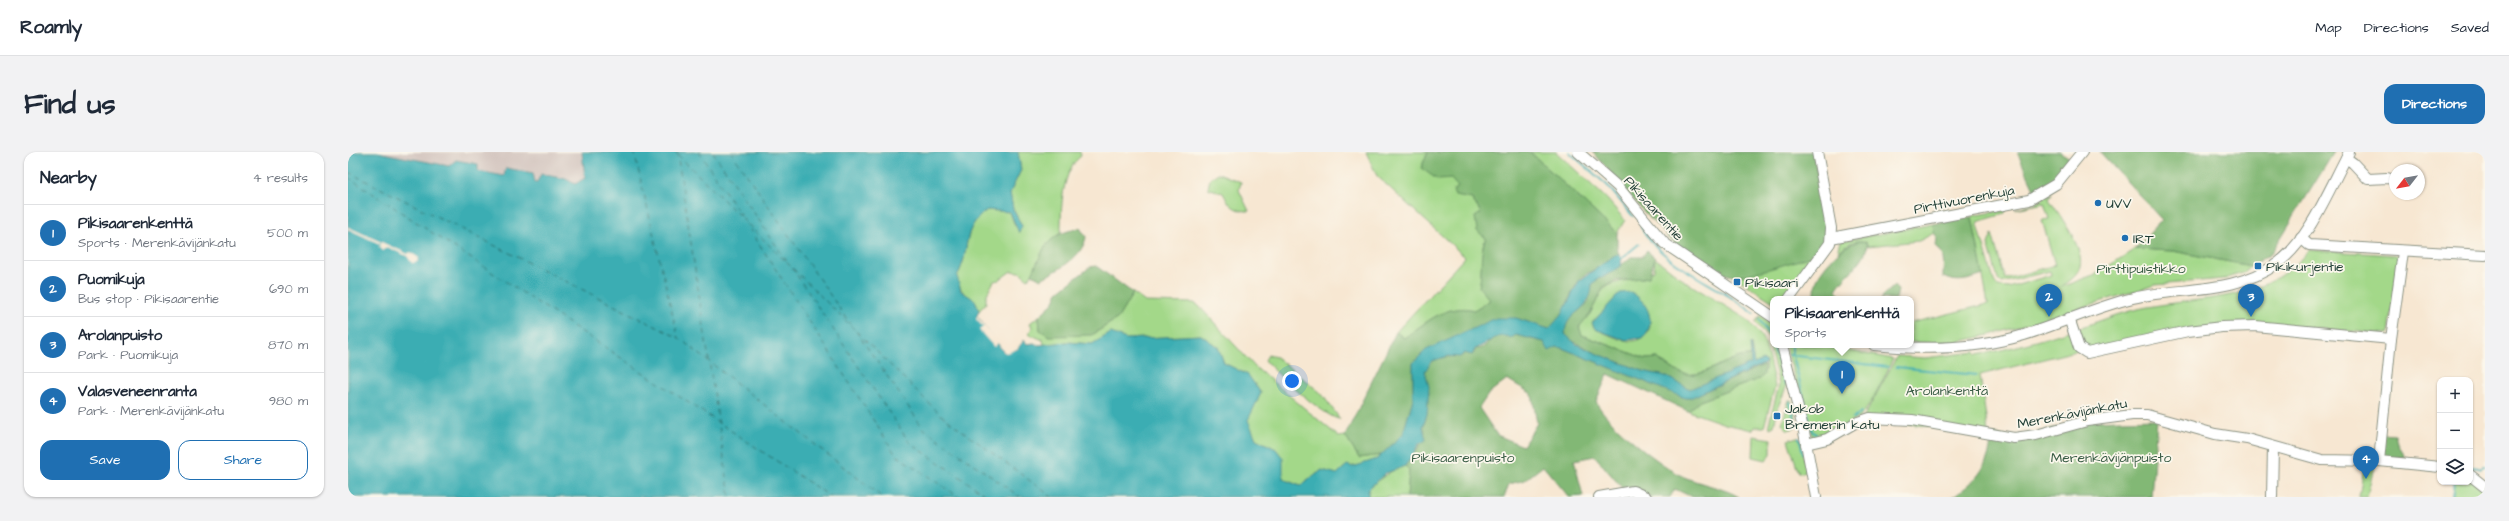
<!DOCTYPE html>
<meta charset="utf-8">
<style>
:root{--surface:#fff;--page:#f2f2f3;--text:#1f2937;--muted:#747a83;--line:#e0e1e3;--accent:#1f6fb2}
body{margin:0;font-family:"Architects Daughter",sans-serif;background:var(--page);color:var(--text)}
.controls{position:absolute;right:12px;bottom:12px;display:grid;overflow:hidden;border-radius:8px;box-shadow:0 1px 3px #0004}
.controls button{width:36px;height:36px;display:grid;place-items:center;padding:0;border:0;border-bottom:1px solid var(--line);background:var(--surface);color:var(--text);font:20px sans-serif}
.compass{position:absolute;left:2041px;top:12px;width:36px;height:36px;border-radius:50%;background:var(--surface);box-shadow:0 1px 3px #0004;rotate:239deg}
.you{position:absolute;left:944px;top:229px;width:14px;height:14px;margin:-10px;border:3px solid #fff;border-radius:50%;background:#1a73e8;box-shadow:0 0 0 6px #1a73e833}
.badge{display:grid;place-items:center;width:26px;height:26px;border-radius:50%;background:var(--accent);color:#fff;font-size:13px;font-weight:700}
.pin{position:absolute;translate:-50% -33px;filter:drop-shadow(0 1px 2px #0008)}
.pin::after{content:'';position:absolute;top:21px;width:14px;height:12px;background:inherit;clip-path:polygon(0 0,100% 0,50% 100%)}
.popup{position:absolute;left:1422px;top:144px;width:144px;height:52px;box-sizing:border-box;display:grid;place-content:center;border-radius:8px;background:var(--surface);filter:drop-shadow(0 1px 3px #0005);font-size:13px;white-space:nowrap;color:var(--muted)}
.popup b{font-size:15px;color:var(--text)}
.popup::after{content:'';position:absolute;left:50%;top:100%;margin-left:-8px;border:8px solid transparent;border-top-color:var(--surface)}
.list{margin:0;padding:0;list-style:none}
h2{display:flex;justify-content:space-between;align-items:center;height:52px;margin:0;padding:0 16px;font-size:17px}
h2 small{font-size:13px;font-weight:400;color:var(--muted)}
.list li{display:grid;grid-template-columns:26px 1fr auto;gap:12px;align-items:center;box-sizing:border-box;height:56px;padding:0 16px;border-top:1px solid var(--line)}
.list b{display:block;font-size:15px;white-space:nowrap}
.list p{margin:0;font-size:13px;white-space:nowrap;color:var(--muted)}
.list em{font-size:13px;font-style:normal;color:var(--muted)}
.actions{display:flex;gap:8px;padding:12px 16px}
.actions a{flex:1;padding:9px 0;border:1px solid var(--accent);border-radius:12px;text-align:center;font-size:14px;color:var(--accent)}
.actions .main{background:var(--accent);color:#fff}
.icon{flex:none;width:22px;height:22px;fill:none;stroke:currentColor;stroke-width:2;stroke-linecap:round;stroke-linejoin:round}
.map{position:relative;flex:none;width:2137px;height:345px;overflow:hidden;border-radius:12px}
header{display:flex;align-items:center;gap:24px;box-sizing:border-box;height:56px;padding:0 20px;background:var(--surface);border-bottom:1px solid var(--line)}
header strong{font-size:19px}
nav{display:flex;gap:22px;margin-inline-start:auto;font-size:14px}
.intro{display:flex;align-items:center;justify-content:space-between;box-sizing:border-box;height:96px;padding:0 24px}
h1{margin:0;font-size:28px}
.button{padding:10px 18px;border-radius:12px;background:var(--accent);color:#fff;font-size:14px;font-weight:700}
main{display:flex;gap:24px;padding:0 24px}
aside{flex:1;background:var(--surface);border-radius:12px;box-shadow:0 1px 3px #0004}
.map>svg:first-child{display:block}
.industrial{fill:#cfc0ba}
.green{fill:#a3d889;stroke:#618a5e;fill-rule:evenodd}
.forest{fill:#82b875;stroke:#507a54;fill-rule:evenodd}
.water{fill:#3badb3;stroke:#2d7574}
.pier{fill:#f7e7d2}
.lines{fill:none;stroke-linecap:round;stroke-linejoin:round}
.stream{stroke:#3badb3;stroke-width:2}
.ferry{stroke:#275f5a;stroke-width:1;stroke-dasharray:5 4;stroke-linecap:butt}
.minor-casing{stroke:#8b9283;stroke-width:12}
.minor{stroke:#fff;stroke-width:10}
.poi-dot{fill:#1f6fb2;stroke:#fbf7ec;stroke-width:1.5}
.labels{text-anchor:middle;stroke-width:3.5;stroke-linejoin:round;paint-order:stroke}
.street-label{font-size:14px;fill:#1f3d34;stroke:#fbf7ec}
.poi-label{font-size:14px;fill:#1f3d34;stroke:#fbf7ec;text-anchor:start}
.park-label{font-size:14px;fill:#395c45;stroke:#fbf7ec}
</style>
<header>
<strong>Roamly</strong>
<nav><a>Map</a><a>Directions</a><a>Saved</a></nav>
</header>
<div class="intro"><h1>Find us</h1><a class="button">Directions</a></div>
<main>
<aside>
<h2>Nearby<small>4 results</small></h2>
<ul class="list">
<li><span class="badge">1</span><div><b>Pikisaarenkenttä</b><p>Sports · Merenkävijänkatu</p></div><em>500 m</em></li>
<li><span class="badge">2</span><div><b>Puomikuja</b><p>Bus stop · Pikisaarentie</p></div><em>690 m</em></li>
<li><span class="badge">3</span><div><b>Arolanpuisto</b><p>Park · Puomikuja</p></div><em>870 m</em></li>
<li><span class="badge">4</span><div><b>Valasveneenranta</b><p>Park · Merenkävijänkatu</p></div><em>980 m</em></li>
</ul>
<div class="actions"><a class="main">Save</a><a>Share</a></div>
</aside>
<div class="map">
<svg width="2137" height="345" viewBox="0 0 2137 345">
<rect width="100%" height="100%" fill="#fbf7ec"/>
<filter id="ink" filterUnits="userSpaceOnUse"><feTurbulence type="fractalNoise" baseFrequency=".025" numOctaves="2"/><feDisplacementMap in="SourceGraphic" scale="8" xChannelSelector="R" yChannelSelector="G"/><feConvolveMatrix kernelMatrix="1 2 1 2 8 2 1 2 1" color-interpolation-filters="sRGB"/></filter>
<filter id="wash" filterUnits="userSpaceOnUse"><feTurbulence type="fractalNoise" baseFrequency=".012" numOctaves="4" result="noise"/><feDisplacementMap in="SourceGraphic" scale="16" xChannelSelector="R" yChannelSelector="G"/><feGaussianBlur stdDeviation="0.9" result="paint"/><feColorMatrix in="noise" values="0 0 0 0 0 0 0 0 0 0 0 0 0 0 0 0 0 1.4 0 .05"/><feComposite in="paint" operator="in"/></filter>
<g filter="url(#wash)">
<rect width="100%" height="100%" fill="#f7e7d2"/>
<path class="industrial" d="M29,0H234L237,26L227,32L186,30L185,21L158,16L156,24L130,19L129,12L108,8L101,14Z"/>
<g class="green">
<path d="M670,0H732L733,4C713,19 713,58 713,80L697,94L684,122L680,127L672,120L663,119L651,128L646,129L638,144V151L631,159C624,140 612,147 609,124C624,98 611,79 639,58L662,60L667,74H674L665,57L662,41L673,18Z"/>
<path d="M1018,0H1080L1073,16L1103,26L1124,47L1133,61L1138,86L1135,93L1132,135L1142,148L1126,158C1098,151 1078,171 1056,186L1048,180L1117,105L1029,24Z"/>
<path d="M1182,0H1208L1258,46L1277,68L1269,81Z"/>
<path d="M870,21L893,30L891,38L901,59C886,59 882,54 875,41L860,36L862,27Z"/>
<path d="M1704,41L1701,47C1710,61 1737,97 1732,114C1729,124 1720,129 1713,135L1748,122L1787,97L1825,99L1903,114L1895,121L1875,127L1807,133L1646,182L1605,191L1563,190V171L1640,152L1624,64L1658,58L1656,62L1629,70L1646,129L1650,135L1660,136L1703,123L1702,119L1654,131L1650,127L1640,92L1644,82L1657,127L1707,113L1694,68L1701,67L1696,51L1667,57L1688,51Z"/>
<path d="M1585,72L1586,81L1571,89L1520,94L1518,90C1507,86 1498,93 1490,100L1493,89Z"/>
<path d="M1961,98L2048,103L2051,105L2041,182L1906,172L1732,198L1632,223L1640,281L1515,267L1549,204L1577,206L1627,200L1628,203C1663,197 1696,187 1730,176C1748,171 1765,163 1782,159C1847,142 1913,156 1961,98Z"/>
<path d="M1471,102L1435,147H1425V150L1387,125Z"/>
<path d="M1307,106L1338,130L1400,168L1413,184L1418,194L1427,234L1416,275H1407L1404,278L1377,272L1340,259L1352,249L1411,227L1417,218L1418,209L1406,212L1403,192V204C1374,203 1351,237 1322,215C1317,211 1314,212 1310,206L1298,207L1234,183L1231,179L1233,170C1256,151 1242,136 1275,129C1283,127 1288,125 1296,126L1306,118ZM1272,141C1278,144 1290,146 1294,151C1306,163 1306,187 1285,189C1273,190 1258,181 1247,177L1244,171Z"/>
<path d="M785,141L797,150L846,151L851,154L907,215L991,285L997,284L1011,306L1034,303C1028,309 1006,316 998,314L989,322L974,318L953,334L935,327L928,297L908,287L899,268L913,241L900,223L876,211L870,195L853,183L778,187L763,181L744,192L719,190L696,193L695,188L681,182L684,175L682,171L691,164L692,178L744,183L770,166Z"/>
<path d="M1413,163L1423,174L1425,183L1418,184L1407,170Z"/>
<path d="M1425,190V193H1430L1439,233L1430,255L1426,274L1422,276L1421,271L1431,233L1421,194Z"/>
<path d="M1437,193H1471L1545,207C1535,227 1526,250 1511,266L1473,287L1464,285Z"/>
<path d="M920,203L928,205L973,241L992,267C980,268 925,219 917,208Z"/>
<path d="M1441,248H1444L1450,274L1440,278L1434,272Z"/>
<path d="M1406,284L1423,287V302L1418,308L1405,305Z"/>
<path d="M1449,285L1453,287L1458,320L1451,321L1440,288Z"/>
<path d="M2017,309H2027L2019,345H2011Z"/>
<path d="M1057,314L1061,318L1059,345H1020V337C1032,327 1042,318 1057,314Z"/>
<path d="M2122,323L2137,335V345H2104L2106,330H2122Z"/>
</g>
<g class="forest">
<path d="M1080,0H1182L1269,81V96L1271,103C1264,105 1262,108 1256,112C1247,118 1237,120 1230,130C1220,145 1217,165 1201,177L1168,166L1065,211V247L1055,282L1034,303L1011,306L997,284L1048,180L1056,186C1078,171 1098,151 1126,158L1142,148L1131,135C1135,119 1131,100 1138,86L1129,79L1127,65L1133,61L1124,47L1107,44L1105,39L1110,35L1103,27L1090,28L1073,16Z"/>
<path d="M1244,0H1465C1470,29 1486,76 1471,102C1457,106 1396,126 1386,124C1332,116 1281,38 1244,0Z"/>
<path d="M1669,0H1712L1722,6L1708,26L1687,39Z"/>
<path d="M1752,0H1986L1924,100L1903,114L1825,99L1787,97L1814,68Z"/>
<path d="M1624,65L1635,123C1621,128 1609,132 1595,125C1595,113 1598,102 1588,94L1589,85L1586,81L1585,72Z"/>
<path d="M732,76L738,85C735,105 710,118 693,127L684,122C697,93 699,83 732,76Z"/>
<path d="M1514,89L1518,90C1523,106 1495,124 1488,138L1495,147H1467C1467,140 1467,131 1470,125C1479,110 1497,90 1514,89Z"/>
<path d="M1299,99L1307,106L1301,125L1268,129L1255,136L1242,162L1231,175L1234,183L1298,207L1310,206C1314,212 1317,211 1322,215C1351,237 1374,203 1403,204V212L1342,237L1317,224L1295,219L1250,202L1219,186L1217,180L1218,173L1223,165L1240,151L1245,130L1265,120L1283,105H1294Z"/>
<path d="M748,114L785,141L770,166L744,183L701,184L692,178L691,164L705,151L710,140L742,115Z"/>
<path d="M1546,134L1550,138L1548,147H1532Z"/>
<path d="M1150,183H1168L1196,190L1201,198L1209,195L1214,196L1337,246H1342L1416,213V223L1411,227L1352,249L1340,259L1260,222L1248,249C1255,269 1316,316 1336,325C1352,332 1377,336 1391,345H1344L1327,337L1322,345H1303L1280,335L1274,336L1247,304L1226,308L1235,344L1221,345L1195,314L1177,328L1161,332L1156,345H1059L1061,318L1057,314L1074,290L1077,278L1075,275C1083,256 1079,236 1077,218C1089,202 1096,206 1114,204L1116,201L1125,202L1128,197L1134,196ZM1159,227L1184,242L1189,271L1175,294L1149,283L1131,256L1141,241Z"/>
<path d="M1809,267L1803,345H1605C1632,326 1641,314 1644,282L1666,286L1739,269Z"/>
<path d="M2034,282L2047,283L2050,294L2058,305L2036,306Z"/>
</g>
<g class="water">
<path d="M0,0H29L101,14L108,8L130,12V19L156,24L158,16L185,21L187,30H189L193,22L218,27L227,32L237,26L234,0H670L673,18L662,41L665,57L674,74L671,81L662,60L639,58C611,79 624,98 609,124L613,139L627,148L631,159L629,164L656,200L669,197L676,188L679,192L686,191L690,193L719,190L744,192L763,181L778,187L853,183L870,195L876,211L900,223L913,241L900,268L908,287L928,297L935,306V327L952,334L974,318L989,322L999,313L1005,315L1029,307L1055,282L1065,247V211L1078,198L1148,166H1168L1201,177L1214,162L1231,129L1267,103H1271L1274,106L1273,113L1265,120L1250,127L1244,132C1244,161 1217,158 1217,182L1228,192L1250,202L1295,219L1317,224L1342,237L1403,212L1402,191L1406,212L1415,208L1418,211L1342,246H1337L1214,196L1209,195L1201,199L1196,190L1168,183L1163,186C1151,179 1140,192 1127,197L1124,203L1116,201L1112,205L1100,204L1084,209L1077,219L1081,235L1079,262L1075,275L1078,288L1071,292L1057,314L1038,321L1020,337V345H0Z"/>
<path d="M1283,140C1300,150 1309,170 1295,186L1277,188L1247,177L1244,171L1272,141Z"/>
</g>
<g class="pier">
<path d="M0,75L60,102L62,100L71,106L69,110L64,111L59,104L39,95L34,99L31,95L32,92L0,77Z"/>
<path d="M632,158L630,166L657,198L667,195L672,188L677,186L669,197L659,201L656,200L650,191L646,195L631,178L635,175L628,167Z"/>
</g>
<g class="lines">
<g class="stream">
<path d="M1221,0L1259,33L1285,64"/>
<path d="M1293,75C1316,116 1371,132 1406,162"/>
<path d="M1274,106L1291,92"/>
<path d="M1411,167L1420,182"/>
<path d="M1425,193L1437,232"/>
<path d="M1444,194V200L1464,279L1469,283"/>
<path d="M1441,203L1540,215"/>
<path d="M1548,215L1629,223"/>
<path d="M1442,250L1448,274"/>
<path d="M1505,267L1513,260"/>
<path d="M1451,285L1455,301"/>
<path d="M2122,315L2131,316L2137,314"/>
<path d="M2104,345L2106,330"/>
</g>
<g class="ferry">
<path d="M286,0L330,185"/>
<path d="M329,0L382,345"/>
<path d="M351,0L394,65"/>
<path d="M365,0L440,111"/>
<path d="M383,0L503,173"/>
<path d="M330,3L593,263L704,345"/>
<path d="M0,20L331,186L534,345"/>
<path d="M0,25L483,345"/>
<path d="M397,70L548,303L611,345"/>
<path d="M444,116L561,290L641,345"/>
<path d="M508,179L575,276L672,345"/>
</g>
</g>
</g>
<g filter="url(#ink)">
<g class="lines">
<defs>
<g id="minor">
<path d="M1230,0L1270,35L1316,91L1425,165"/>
<path d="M1998,6L2005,11L2020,27L2039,26L2047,28"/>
<path d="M1483,86L1681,48L1708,32L1734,0"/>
<path d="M1953,86L1961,93L2137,103"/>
<path d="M1441,147L1482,91L1483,76L1469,0"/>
<path d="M1721,166L1731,196L1739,201L1840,179L1874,175L1907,174L2043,187"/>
<path d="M1434,193L1456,280L1468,345"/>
<path d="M1526,193C1576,198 1627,198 1676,183C1712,172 1747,155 1785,146C1833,135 1888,142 1930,111C1962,87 1982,35 2001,0"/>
<path d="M1458,292L1479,287L1507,271L1522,266L1564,268L1666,286L1688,283L1739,269L1784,263H1799L1867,282L1899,287L1974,308L2031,309L2092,315"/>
<path d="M2031,309L2043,187L2055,100"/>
<path d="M2122,323L2137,335"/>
<path d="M1251,345L1285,339L1298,345"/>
<path d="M1924,345L1925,295"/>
</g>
</defs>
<use href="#minor" class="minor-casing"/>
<use href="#minor" class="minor"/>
</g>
</g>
<g class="poi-dot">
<circle cx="1750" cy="51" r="4"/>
<circle cx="1777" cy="86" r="4"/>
<rect x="1906" y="110" width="8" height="8" rx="2"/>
<rect x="1385" y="126" width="8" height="8" rx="2"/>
<rect x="1425" y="260" width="8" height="8" rx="2"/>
</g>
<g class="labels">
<g class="street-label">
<text transform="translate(1616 47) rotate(-11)" y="5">Pirttivuorenkuja</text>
<text transform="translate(1306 56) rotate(48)" y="5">Pikisaarentie</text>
<text transform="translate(1724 261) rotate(-11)" y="5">Merenkävijänkatu</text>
</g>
<g class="poi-label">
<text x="1758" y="56">UVV</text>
<text x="1785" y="91">IRT</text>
<text x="1918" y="119">Pikikurjentie</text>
<text x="1397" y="135">Pikisaari</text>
<text x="1437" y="261">Jakob<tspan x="1437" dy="16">Bremerin katu</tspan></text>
</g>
<g class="park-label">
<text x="1793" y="121">Pirttipuistikko</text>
<text x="1599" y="243">Arolankenttä</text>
<text x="1115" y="310">Pikisaarenpuisto</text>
<text x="1763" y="310">Merenkävijänpuisto</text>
</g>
</g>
</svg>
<div class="controls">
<button>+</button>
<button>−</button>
<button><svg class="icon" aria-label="layers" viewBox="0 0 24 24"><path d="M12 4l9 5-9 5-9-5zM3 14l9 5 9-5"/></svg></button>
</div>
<svg class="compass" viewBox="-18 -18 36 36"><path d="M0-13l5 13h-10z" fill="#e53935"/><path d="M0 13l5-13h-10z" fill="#747a83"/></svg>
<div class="you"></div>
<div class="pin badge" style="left:1494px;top:242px">1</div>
<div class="popup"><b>Pikisaarenkenttä</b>Sports</div>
<div class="pin badge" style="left:1701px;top:165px">2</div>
<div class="pin badge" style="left:1903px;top:165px">3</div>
<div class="pin badge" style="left:2018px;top:327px">4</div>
</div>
</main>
